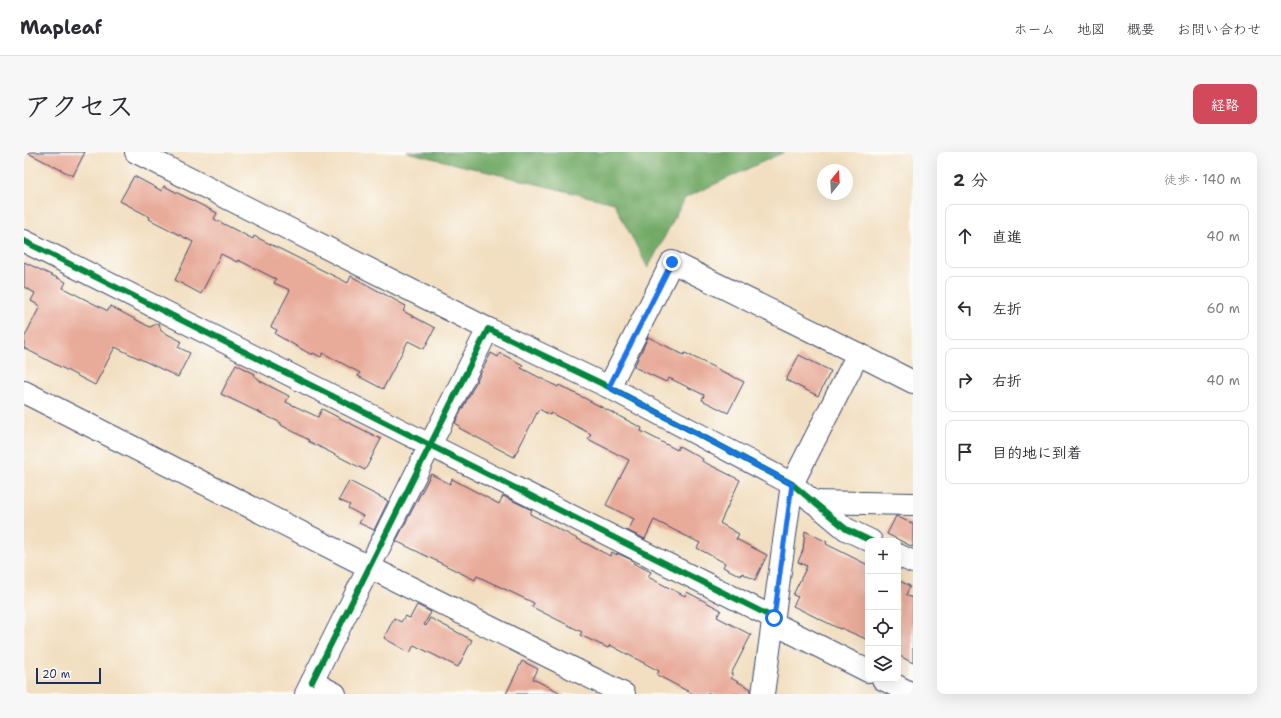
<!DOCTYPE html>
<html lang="ja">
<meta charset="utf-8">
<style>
:root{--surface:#fff;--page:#f7f7f7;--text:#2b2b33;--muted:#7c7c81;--line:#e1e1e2;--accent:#d1495b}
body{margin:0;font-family:"Shantell Sans","Klee One",sans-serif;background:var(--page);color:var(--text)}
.controls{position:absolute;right:12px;bottom:12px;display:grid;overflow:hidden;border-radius:8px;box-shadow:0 4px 16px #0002}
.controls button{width:36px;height:36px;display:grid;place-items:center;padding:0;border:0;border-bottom:1px solid var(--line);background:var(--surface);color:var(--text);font:20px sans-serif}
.compass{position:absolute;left:793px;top:12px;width:36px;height:36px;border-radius:50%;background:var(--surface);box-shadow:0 4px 16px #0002;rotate:18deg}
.scale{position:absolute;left:12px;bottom:10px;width:65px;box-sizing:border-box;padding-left:4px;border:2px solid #1b2f5e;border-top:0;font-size:11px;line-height:14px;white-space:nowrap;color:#1b2f5e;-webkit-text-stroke:3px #fdfcf7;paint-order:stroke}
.stop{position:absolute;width:12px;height:12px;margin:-9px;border:3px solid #1a73e8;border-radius:50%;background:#fff}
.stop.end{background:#1a73e8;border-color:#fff;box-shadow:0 1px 4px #0008}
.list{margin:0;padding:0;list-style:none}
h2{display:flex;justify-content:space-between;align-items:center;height:52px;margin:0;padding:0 16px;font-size:17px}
h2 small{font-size:13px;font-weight:400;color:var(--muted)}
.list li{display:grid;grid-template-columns:26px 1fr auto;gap:12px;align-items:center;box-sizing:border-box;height:64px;margin:0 8px 8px;padding:0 8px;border:1px solid var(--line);border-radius:8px}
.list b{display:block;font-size:15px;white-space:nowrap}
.list em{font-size:13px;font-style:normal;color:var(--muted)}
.icon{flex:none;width:22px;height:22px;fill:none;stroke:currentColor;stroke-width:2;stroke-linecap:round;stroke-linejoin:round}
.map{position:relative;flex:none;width:889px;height:542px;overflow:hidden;border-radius:8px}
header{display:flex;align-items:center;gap:24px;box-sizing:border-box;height:56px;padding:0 20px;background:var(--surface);border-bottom:1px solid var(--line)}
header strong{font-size:19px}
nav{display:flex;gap:22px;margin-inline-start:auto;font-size:14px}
.intro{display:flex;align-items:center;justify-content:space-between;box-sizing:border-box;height:96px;padding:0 24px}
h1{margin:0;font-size:28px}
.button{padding:10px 18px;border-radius:8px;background:var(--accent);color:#fff;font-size:14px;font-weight:700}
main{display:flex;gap:24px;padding:0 24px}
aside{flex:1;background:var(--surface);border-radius:8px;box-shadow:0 4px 16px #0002}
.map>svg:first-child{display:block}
.forest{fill:#73aa68;stroke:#476c63}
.building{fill:#e8ab9a}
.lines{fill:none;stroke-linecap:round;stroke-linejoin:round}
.minor-casing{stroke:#3b496d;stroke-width:24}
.minor{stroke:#fff;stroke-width:22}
.cycleway-casing{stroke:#fdfcf7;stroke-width:8}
.cycleway{stroke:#00873e;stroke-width:6}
.route{stroke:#1a73e8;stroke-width:5}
</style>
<header>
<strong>Mapleaf</strong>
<nav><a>ホーム</a><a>地図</a><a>概要</a><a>お問い合わせ</a></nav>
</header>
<div class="intro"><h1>アクセス</h1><a class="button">経路</a></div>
<main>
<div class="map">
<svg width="889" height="542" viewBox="0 0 889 542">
<rect width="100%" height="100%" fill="#fdfcf7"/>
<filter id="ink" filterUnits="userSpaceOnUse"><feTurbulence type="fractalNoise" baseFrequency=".025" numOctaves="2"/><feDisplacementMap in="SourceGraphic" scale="8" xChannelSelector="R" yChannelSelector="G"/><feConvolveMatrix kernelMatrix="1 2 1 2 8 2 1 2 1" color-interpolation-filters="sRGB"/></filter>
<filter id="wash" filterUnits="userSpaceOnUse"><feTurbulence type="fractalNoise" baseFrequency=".012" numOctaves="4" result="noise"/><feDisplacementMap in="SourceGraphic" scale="16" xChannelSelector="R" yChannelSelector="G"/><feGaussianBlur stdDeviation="0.9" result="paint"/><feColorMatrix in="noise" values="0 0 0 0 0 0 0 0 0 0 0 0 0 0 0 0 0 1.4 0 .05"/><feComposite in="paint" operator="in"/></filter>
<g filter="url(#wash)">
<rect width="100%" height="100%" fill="#f2dfc1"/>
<path class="forest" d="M383,0H760L661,46L624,116L590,51Z"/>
<g id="blocks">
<g class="building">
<path d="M2,0H61L49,24Z"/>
<path d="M110,24L138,39L140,34L193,61L190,67L229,87L230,84L324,131L327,124L382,154L379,159L411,176L400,197L384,189L359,237L334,224L336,221L299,201L297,205L289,201L288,203L251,182L253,178L247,175L266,138L250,131L252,127L214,108L213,110L197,102L177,142L151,128L169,90L125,67L126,65L96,49Z"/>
<path d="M0,110L42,130L39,136L84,159L86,154L126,175L135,171L137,179L157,189L154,195L166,201L154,225L91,195L71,233L0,196V186L16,154L7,149L11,141L0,135Z"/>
<path d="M624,185L660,203L661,201L720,230L704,261L678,248L680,243L645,226L642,230L610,215Z"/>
<path d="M467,201L474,205L476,201L499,213L497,216L534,235L535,233L618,276L617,279L653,298L655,294L679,307L678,309L716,328L696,371L715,382L712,387L743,403L731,428L718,421L717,424L699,415L701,411L673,396L676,391L630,368L621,387L604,379L610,367L582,353L605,308L564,287L567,282L527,261L526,263L515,257L490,305L435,276L436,274L431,271Z"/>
<path d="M775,203L807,219L794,244L762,228Z"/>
<path d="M212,212L231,222L230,224L236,228V229L265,244L262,250L294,265L298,257L357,287L341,318L284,289L285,288L257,273V271L197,242Z"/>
<path d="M407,322L426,332L428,327L475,352L479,344L508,358L506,362L586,404L588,400L593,403V401L610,409L609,411L627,420L624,425L661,444L663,440L697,458L693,465L727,483L707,522L709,523L707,526L727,537V542H669L633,523L635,519L586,493L584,496L556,483L558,480L508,455L510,451L453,424L451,428L372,389Z"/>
<path d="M325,329L364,349L350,378L335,371L339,364L324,356L326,353L315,348Z"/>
<path d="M872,364L889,372V395L863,382Z"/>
<path d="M781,379L803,390L802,392L844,413V488L817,476L816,477L769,454L774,445L769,443L783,414L774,410L779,398Z"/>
<path d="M874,428L886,434L882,443L889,446V511L874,503Z"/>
<path d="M393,453L407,460L400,473L402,474L406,466L448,488L434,515L390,493L386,501L360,486L370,466L377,470L381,464L386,466Z"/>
<path d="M498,509L514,517L509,527L539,542H482Z"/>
</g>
</g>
</g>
<g filter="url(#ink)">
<use href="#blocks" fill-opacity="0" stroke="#3b496d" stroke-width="1"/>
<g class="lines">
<defs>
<g id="minor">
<path d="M112,0L464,177"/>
<path d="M0,89L750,466"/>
<path d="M834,202L889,230"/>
<path d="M585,235L648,110L834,202L768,332L739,542"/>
<path d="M0,240L345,415L600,542"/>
<path d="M789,350L889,352"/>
<path d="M874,403L889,410"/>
<path d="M749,471L844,519"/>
<path d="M859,527L888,542"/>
<path d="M288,530L464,177L585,235L768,332L822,377L847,389"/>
<path d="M282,542L288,530L311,542"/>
</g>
</defs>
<use href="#minor" class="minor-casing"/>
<use href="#minor" class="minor"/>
<defs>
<g id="cycleway">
<path d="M0,89L750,466"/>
<path d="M288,530L464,177L585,235L768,332L822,377L847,389"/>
</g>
</defs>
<use href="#cycleway" class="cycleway-casing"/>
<use href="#cycleway" class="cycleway"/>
</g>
</g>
<g class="lines" filter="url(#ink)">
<path class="route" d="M648,110L585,235L768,332L750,466"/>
</g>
</svg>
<div class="controls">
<button>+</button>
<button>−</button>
<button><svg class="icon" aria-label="locate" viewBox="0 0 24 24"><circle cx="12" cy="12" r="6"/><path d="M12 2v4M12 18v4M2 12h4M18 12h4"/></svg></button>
<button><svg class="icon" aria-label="layers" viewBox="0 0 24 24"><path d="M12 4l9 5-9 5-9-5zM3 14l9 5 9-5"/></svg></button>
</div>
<svg class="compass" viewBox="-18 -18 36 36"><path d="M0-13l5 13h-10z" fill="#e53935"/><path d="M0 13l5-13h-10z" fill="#7c7c81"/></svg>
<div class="scale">20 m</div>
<div class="stop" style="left:750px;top:466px"></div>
<div class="stop end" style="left:648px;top:110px"></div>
</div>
<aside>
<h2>2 分<small>徒歩 · 140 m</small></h2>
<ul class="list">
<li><svg class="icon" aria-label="ahead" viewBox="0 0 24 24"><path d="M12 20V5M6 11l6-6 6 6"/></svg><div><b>直進</b></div><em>40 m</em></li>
<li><svg class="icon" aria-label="left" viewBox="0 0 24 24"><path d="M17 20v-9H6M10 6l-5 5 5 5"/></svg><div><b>左折</b></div><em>60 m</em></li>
<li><svg class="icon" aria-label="right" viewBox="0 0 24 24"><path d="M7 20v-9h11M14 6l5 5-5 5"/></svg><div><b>右折</b></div><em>40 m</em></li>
<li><svg class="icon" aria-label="arrive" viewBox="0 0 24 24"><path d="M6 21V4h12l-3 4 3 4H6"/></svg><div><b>目的地に到着</b></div></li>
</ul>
</aside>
</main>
